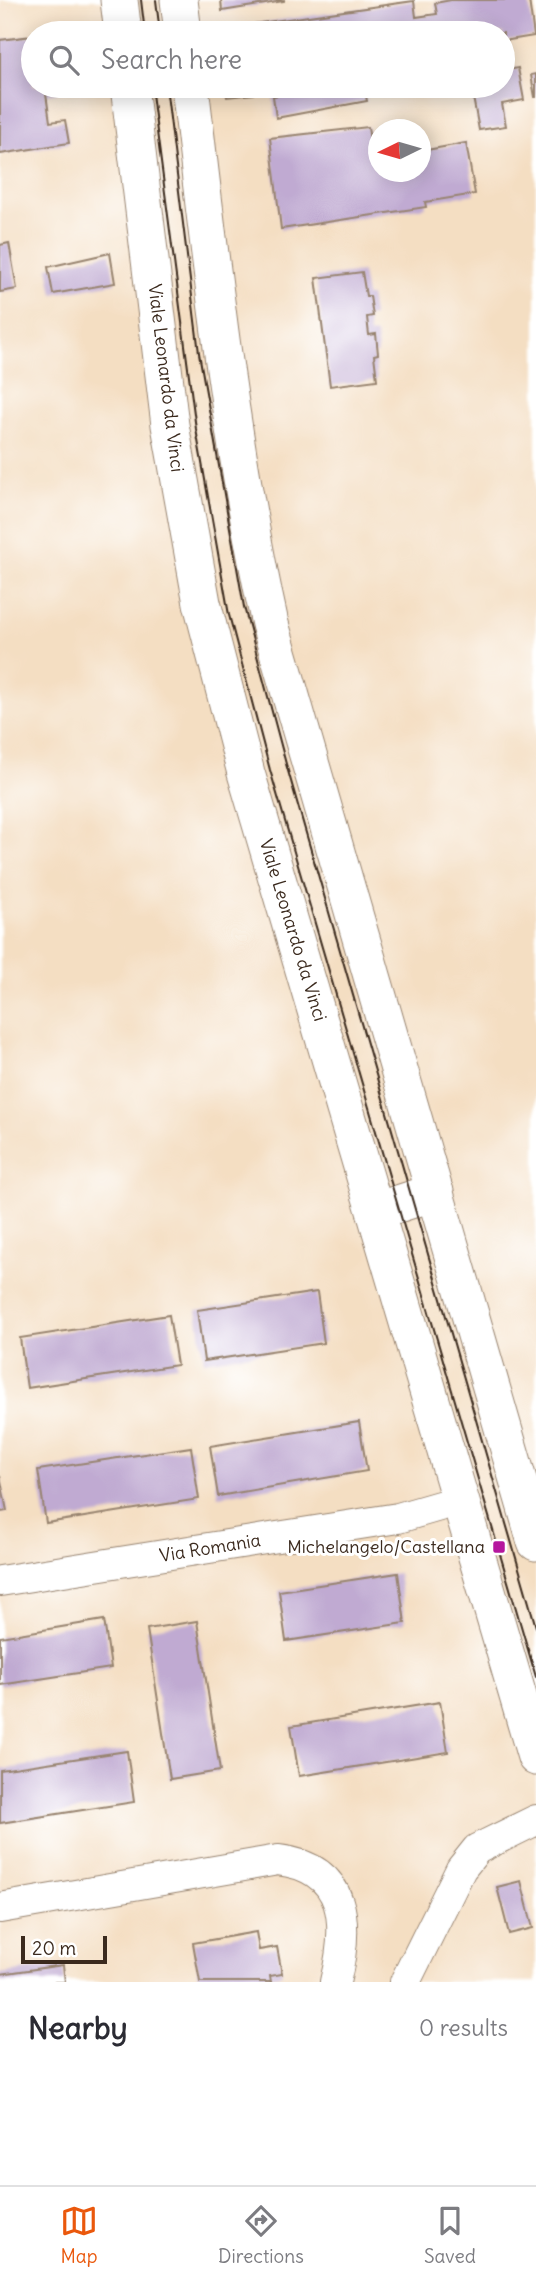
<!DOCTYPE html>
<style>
:root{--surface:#fff;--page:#f2f2f3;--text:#2b2b33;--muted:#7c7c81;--line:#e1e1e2;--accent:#ea580c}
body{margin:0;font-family:Delius,sans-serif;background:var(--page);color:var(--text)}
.compass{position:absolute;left:368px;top:119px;width:63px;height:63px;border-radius:50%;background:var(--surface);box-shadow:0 4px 18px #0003;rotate:265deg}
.scale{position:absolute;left:21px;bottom:18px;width:86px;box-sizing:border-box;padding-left:7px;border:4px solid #3b2a1e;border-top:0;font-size:19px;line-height:24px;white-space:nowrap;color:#3b2a1e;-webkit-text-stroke:5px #fff;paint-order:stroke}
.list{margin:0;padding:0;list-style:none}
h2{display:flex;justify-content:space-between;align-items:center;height:91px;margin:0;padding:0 28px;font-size:30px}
h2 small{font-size:23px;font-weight:400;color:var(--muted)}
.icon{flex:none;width:38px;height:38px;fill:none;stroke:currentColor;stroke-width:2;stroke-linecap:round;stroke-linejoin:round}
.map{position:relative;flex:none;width:536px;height:1982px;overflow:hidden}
.search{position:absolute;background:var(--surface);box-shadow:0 4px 18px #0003;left:21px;right:21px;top:21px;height:77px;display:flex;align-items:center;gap:18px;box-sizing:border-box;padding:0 24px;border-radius:38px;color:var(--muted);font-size:26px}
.sheet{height:203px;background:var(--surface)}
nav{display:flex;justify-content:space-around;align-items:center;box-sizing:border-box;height:98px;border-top:2px solid var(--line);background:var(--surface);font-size:19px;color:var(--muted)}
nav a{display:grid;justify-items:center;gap:4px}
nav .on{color:var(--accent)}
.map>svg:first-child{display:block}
.building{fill:#c0aad2}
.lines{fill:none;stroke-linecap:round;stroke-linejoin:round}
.minor-casing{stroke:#988470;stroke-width:32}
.tertiary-casing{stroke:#988470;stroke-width:39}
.minor{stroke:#fff;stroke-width:30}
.tertiary{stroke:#fff;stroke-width:37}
.tram{stroke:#3b2a1e;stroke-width:2}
.poi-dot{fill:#b5179e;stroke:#fff;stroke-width:2.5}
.labels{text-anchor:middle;stroke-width:6;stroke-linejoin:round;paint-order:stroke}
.street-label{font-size:18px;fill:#3b2a1e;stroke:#fff}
.poi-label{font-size:18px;fill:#3b2a1e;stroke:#fff;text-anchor:end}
</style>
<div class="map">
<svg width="536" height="1982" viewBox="0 0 536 1982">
<rect width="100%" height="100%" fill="#fff"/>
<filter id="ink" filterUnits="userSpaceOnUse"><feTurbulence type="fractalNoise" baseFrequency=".0143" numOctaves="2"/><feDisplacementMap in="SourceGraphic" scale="14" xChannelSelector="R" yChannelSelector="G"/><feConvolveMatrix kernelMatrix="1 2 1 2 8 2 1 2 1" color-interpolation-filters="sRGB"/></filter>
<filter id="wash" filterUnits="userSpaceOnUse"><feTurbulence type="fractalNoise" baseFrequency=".00686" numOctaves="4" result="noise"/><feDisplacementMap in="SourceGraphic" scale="28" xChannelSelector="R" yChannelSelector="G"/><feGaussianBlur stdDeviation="1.57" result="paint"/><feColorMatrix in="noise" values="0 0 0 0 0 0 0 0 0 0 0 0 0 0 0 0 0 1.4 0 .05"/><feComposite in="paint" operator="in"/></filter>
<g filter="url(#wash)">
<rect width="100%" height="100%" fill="#f4dec2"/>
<g id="blocks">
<g class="building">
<path d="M221,0H284V1L222,11Z"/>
<path d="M451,0H529L534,36L503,41V33H223L246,28V25L414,1L416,17L437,14L435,3Z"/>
<path d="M33,36V86H86V88L46,94L50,122L65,120L69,143L0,154V40Z"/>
<path d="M518,68L524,100L502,104L506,126L479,130L471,86H503V71Z"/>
<path d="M536,74V97H535L531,75Z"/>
<path d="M252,86L253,94L227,97L225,87Z"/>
<path d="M340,86L343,89L364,86L367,101L276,118L273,96Z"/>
<path d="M368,127L372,155L378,154V172H421V151L466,143L475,194L425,202L426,207L281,229L270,138Z"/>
<path d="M9,243L17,289L0,292V245Z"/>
<path d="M110,253L115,283L53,294L48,267Z"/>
<path d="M362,272L366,296H370L373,316L367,317L369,335L376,334L378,354L374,355L377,380L330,386L316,278Z"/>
<path d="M317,1292L324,1343L204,1361L197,1310Z"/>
<path d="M169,1315L177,1365L27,1388L20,1338Z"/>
<path d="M359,1422L367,1471L218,1496L210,1446Z"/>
<path d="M191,1447L199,1499L46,1523L38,1470Z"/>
<path d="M0,1476L7,1511L0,1512Z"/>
<path d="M398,1573L405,1623L286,1641L279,1591Z"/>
<path d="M104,1620L111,1668L0,1685V1637Z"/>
<path d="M197,1621L220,1771L170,1779L147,1629Z"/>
<path d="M440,1702L448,1752L299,1776L291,1726Z"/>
<path d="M127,1751L134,1802L0,1823V1770Z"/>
<path d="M521,1881L533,1928L509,1934L497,1887Z"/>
<path d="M256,1932L259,1950L277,1947L282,1974L270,1976L271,1982H200L193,1943Z"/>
<path d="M63,1965L65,1982H1L0,1974Z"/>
</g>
</g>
</g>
<g filter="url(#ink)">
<use href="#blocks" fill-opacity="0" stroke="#988470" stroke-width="2"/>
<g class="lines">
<defs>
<g id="minor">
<path d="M0,1581L398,1518L460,1500"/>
<path d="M0,1908L278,1860C349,1868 349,1926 335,1982"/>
<path d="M405,1982L461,1869L477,1849L536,1820"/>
</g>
<g id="tertiary">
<path d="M119,0L123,33"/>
<path d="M179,0L183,33"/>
<path d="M129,86L170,425L202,603L246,773L536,1757"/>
<path d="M190,86C211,266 231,447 270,624L536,1542"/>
<path d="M376,1211L435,1192"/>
</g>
</defs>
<use href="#minor" class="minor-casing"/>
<use href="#tertiary" class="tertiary-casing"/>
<use href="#minor" class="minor"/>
<use href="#tertiary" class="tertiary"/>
<g class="tram">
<path d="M141,0L145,33"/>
<path d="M156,0L160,33"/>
<path d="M151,86L196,429L229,615L270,770L536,1677"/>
<path d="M166,86L199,353L244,607L286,764L536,1627"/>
</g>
</g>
</g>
<rect class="poi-dot" x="492" y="1540" width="14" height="14" rx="3.5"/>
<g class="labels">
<g class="street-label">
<text transform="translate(166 378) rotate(83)" y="6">Viale Leonardo da Vinci</text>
<text transform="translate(293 930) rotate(73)" y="6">Viale Leonardo da Vinci</text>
<text transform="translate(210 1548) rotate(-9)" y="6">Via Romania</text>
</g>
<g class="poi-label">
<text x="485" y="1553">Michelangelo/Castellana</text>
</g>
</g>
</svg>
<svg class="compass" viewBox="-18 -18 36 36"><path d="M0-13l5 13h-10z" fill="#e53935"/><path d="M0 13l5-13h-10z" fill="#7c7c81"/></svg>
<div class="scale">20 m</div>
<div class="search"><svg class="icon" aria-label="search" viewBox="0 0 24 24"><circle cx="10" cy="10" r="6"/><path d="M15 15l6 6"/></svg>Search here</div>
</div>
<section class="sheet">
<h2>Nearby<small>0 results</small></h2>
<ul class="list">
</ul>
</section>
<nav>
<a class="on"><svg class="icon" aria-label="map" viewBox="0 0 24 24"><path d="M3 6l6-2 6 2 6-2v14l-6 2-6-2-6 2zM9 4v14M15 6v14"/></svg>Map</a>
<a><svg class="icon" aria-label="directions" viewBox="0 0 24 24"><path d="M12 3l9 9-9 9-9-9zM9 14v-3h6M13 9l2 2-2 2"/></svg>Directions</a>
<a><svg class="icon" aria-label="saved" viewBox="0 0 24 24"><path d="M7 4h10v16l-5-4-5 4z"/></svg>Saved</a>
</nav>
